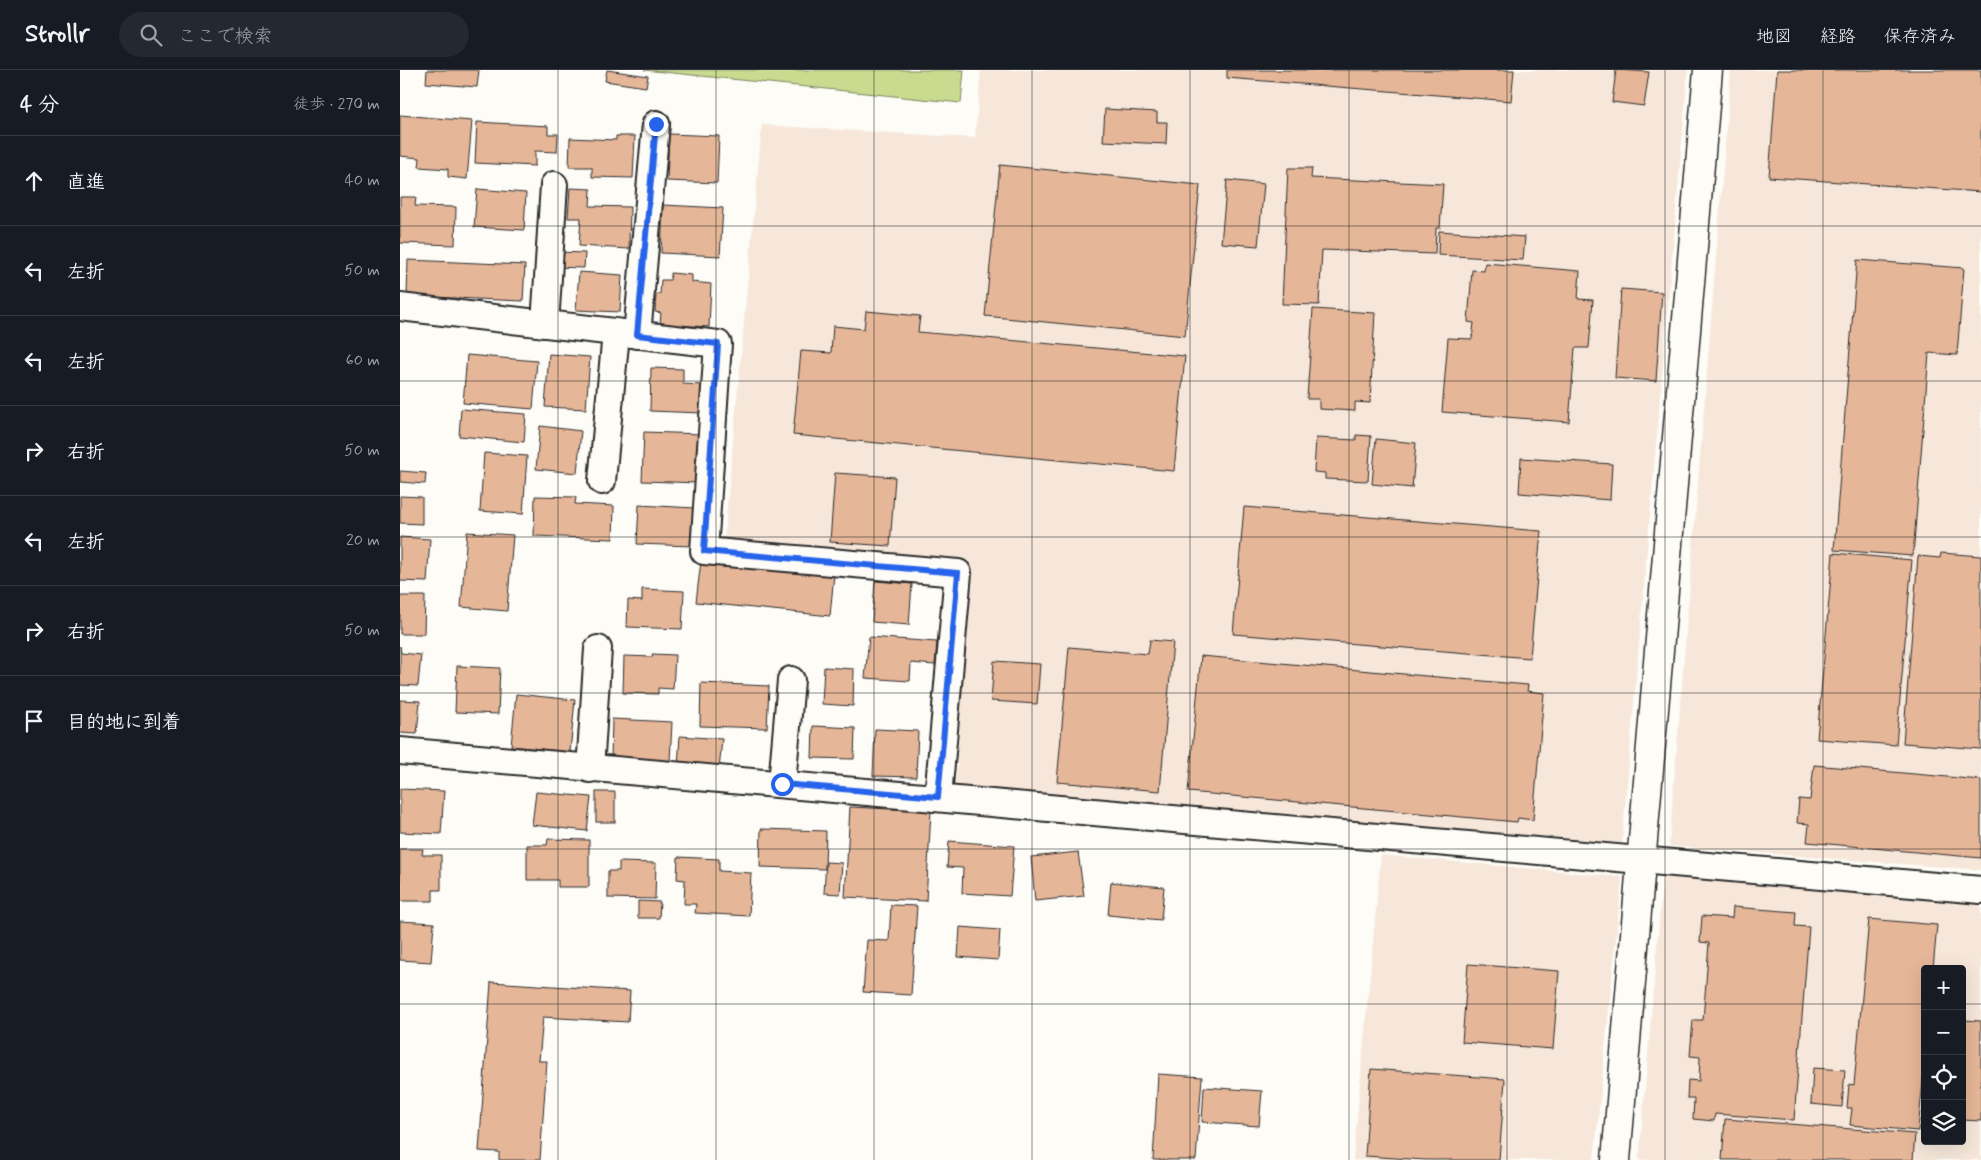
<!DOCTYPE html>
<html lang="ja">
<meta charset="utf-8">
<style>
:root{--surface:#171b24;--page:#242831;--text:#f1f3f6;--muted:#9ea1a6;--line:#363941}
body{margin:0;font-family:Mynerve,"Klee One",sans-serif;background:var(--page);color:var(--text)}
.controls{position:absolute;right:15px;bottom:15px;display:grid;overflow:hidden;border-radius:5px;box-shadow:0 5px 20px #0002}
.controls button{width:45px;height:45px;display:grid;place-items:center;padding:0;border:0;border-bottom:1px solid var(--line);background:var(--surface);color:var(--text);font:25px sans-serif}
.stop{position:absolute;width:15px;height:15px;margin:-11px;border:4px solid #2563eb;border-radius:50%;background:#fff}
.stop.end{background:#2563eb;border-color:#fff;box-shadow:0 1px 5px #0008}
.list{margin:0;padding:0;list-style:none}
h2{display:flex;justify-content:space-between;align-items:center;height:65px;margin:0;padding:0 20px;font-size:21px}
h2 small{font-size:16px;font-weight:400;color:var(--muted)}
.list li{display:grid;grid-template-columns:32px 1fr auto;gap:15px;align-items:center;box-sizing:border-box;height:90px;padding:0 20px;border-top:1px solid var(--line)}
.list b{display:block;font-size:19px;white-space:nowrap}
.list em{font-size:16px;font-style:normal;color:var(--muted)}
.icon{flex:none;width:28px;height:28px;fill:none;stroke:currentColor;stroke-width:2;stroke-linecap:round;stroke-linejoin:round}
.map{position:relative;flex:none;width:1581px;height:1090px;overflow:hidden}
header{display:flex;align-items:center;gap:30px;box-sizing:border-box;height:70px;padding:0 25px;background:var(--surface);border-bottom:1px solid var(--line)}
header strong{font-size:24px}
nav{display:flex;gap:28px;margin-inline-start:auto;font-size:18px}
.search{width:350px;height:45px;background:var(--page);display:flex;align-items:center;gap:12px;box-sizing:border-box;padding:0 18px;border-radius:28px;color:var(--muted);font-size:19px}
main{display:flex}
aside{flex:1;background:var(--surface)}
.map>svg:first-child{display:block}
.built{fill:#f6e7da;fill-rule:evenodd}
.green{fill:#cadb8f;stroke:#7a835d}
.building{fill:#e6b698;stroke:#2b2b2b}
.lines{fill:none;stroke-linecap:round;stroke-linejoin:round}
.street-casing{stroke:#2b2b2b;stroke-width:30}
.secondary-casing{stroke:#2b2b2b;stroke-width:31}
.street{stroke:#fdfcf7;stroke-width:26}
.secondary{stroke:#fdfcf7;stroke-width:28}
.route{stroke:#2563eb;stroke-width:6}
.grid{fill:none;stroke:#2b2b2b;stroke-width:1;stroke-opacity:0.55}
</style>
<header>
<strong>Strollr</strong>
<div class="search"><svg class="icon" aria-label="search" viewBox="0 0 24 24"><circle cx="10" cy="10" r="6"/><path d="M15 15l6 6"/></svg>ここで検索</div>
<nav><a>地図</a><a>経路</a><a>保存済み</a></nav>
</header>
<main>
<aside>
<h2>4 分<small>徒歩 · 270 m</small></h2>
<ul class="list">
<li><svg class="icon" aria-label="ahead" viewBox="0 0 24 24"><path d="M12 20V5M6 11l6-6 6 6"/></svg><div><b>直進</b></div><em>40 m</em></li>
<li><svg class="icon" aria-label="left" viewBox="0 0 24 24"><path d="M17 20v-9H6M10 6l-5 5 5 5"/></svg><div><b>左折</b></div><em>50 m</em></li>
<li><svg class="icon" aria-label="left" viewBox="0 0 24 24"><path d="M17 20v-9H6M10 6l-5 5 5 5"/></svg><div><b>左折</b></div><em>60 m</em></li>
<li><svg class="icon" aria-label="right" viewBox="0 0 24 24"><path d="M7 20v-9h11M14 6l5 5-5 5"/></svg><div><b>右折</b></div><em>50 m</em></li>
<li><svg class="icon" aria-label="left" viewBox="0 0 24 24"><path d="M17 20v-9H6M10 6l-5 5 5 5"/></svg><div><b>左折</b></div><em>20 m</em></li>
<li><svg class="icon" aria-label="right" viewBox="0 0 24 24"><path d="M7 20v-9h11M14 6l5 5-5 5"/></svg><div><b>右折</b></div><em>50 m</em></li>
<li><svg class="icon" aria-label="arrive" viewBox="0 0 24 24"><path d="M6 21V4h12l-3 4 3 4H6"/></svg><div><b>目的地に到着</b></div></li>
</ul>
</aside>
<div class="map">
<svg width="1581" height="1090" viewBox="0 0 1581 1090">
<rect width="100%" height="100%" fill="#fdfcf7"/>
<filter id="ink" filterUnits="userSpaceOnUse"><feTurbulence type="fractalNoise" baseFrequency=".02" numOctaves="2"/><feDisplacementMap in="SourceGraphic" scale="10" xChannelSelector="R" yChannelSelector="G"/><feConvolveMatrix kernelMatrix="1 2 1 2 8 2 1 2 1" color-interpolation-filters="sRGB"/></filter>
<g filter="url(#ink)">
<g class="built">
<path d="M581,0H1288L1222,773L555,718L572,495L324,471L362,55L575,68Z"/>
<path d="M1331,0H1581V800L1269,776Z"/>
<path d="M981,785L1222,807L1194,1090H953Z"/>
<path d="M1263,806L1581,830V1090H1239ZM1525,899H1562V1071H1525Z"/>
</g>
<path class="green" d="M244,0H564L561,33Z"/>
<g class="building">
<path d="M27,0H79L77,17L26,13Z"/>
<path d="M207,0L248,6L246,17L205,11Z"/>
<path d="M827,0H1114L1111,31L827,8Z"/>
<path d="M1216,0L1249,2L1244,36L1212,32Z"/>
<path d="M1377,0H1581V122L1369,107Z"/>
<path d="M705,39L757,42V52H767L766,74L703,71Z"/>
<path d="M0,45L72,51L67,109L48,107V99L19,97L20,88L0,86Z"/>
<path d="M77,52L148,56V64H158L157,82L135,81V96L75,93Z"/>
<path d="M269,64L319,66L317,113L267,111Z"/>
<path d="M216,66H235L233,108L192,107V97H169L170,68L216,70Z"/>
<path d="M600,95L800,115L785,266L585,246Z"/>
<path d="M888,98H912L911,108L1043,114L1040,158H1036L1035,184L922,180L919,235L882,234Z"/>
<path d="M827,110L864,114L858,176L821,173Z"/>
<path d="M170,118L191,119L190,136L230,137L229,179L179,176L181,148H168Z"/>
<path d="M77,119L126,123L124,160L74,157Z"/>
<path d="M0,127H16L15,136L56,137L55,175L0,173Z"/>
<path d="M263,135L323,138L320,186L261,183Z"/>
<path d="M1039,161L1125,167L1123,190L1038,185Z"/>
<path d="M157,182L185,183L184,198L156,197Z"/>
<path d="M8,190L125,195L123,231L7,226Z"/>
<path d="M1457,190L1564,198L1557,285L1529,283L1513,486L1434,480Z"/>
<path d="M1085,193L1180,201L1178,229L1193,230L1189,278H1175L1169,352L1042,342L1048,268L1072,269L1074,253L1068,252L1072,200L1084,201Z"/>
<path d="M179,202L222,205L220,242L176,240Z"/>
<path d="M271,203L292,205V212L311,214L309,257L260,254L261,243L255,242L256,224H260L261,210H270Z"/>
<path d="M1221,219L1262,222L1256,311L1215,308Z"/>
<path d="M913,239L975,243L970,333L955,332V341L919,339V329H907Z"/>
<path d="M466,241L520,246L518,262L785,286L774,401L393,365L401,281L431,283L433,256L464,259Z"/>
<path d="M149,284L190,287L186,339L145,337Z"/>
<path d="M67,285L137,291L133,339L63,333Z"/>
<path d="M251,298L283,299V314L303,315L302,343L250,341Z"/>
<path d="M61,339L126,344L124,372L59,366Z"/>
<path d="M140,356L181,361L177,403L136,399Z"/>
<path d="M244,362L302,364L301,413L242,411Z"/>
<path d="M956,365L971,366L968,411L925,409V403L914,402L916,368L956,370Z"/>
<path d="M976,369L1016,373L1012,418L972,414Z"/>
<path d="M84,383L127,386L123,444L80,441Z"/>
<path d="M1121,388L1212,394L1210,430L1119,423Z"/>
<path d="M0,401L26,403L25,414L0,412Z"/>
<path d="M435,403L495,407L490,476L430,472Z"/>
<path d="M0,426L22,427V454L0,453Z"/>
<path d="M135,426L176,427L175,434L214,436L213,469L134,466Z"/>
<path d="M239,435L295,438L293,476L237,474Z"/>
<path d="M844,437L1141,461L1130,588L833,564Z"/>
<path d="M67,462L113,465L107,541L61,537Z"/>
<path d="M0,467L30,469L27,512L0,511Z"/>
<path d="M1433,483L1512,490L1496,675L1417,669Z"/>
<path d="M1541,483L1581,486V679L1503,673L1518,486L1540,488Z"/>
<path d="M301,491L434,504L430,546L296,532Z"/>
<path d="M475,511L512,514L509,555L472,552Z"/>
<path d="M242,519L284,521L282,559L227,557L228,530L242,531Z"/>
<path d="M0,526H25L24,564H0Z"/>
<path d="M469,567L537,572L535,595L511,593L510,611L465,608Z"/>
<path d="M750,570L773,572L760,721L657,712L669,577L748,584Z"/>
<path d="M0,576L1,583L21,585L18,616L0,615Z"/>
<path d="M252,584L275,585L273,619L258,618V624L223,623L224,586L253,587Z"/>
<path d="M801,586L1128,615L1127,621L1144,623L1133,750L1118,748L1117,752L788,722Z"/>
<path d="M594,591L640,594L637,634L591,631Z"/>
<path d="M57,596L100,598L98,644L55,642Z"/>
<path d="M424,597L454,599L453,636L422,634Z"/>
<path d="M301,613L369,616L367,658L300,656Z"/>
<path d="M116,624L175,630L170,682L111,676Z"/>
<path d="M0,630L20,631L17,664L0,663Z"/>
<path d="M212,649L272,652L270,691L211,689Z"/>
<path d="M413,656L455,658L454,689L412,688Z"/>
<path d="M475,659L518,661L516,707L473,706Z"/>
<path d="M280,666L322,669L319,700L278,697Z"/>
<path d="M1414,695L1581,710V788L1407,772L1409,754L1397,753L1399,729L1410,730Z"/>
<path d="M0,719L44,721L41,764L0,762Z"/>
<path d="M136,722L191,727L187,761L132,755Z"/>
<rect x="196" y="722" width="19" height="30"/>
<path d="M450,737L531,741L526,831L445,827Z"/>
<path d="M361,759L426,761L425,799L360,797Z"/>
<path d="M148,769L189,770V817H158V810H127V775H147Z"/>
<path d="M549,771L614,776L610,826L562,823L563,798L547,797Z"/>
<path d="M0,779H23L22,785H41V820H33V831H0Z"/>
<path d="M678,782L684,826L635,831L631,787Z"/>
<path d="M278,787L319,789V801L351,803L349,846L295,843L296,834H284L285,810L277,809Z"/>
<path d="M219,792L256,793L255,829L208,828V801H219Z"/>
<path d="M426,792L442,793L440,824L424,823Z"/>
<path d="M711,812L764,817L761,850L708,845Z"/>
<path d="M238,831L260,832L259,848H238Z"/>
<path d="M491,835L517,836L511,925L463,922L467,870L489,871Z"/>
<path d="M1333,837L1396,842L1395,856L1409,857L1394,1050L1315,1044L1314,1051L1293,1049L1294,1028H1287L1288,1010L1299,1011L1300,987L1290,986L1293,950H1303L1309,873L1300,872L1302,846L1332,848Z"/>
<path d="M1469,849L1537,855L1533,899H1525V990L1518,1061L1450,1055L1452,1038H1447L1449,1014L1454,1015Z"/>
<path d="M0,851L34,853L31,892L0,890Z"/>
<path d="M560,857L600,860L598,890L558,887Z"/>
<path d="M1068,894L1159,901L1153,979L1062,972Z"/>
<path d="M91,912L230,921L228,952L143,947L139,991H147L140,1090H99V1082L79,1081Z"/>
<path d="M1562,950L1581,951V1051L1562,1050Z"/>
<path d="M1413,998L1445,1000L1442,1037L1411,1034Z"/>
<path d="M971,999L1105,1009L1099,1090H1025L965,1086Z"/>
<path d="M758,1004L802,1007L796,1090H753Z"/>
<path d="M804,1017L862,1021L859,1056L802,1052Z"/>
<path d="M1325,1049L1515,1064L1513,1090H1322Z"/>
</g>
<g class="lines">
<defs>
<g id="street">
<path d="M0,237L318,274L304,481L558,503L538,727"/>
<path d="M145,254L154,115"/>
<path d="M237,265L256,54"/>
<path d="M202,411L216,263"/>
<path d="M0,681L1581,820"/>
<path d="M190,699L198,579"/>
<path d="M382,714L391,610"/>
</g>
<path id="secondary" d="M1216,1090L1308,0"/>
</defs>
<use href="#street" class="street-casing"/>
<use href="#secondary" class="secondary-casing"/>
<use href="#street" class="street"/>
<use href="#secondary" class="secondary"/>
</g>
</g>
<g class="lines" filter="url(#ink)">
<path class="route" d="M256,54L237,265L318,274L304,481L558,503L538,727L382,714"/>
</g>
<path class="grid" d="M158,0V1090M316,0V1090M474,0V1090M632,0V1090M790,0V1090M949,0V1090M1107,0V1090M1265,0V1090M1423,0V1090M0,156H1581M0,311H1581M0,467H1581M0,623H1581M0,779H1581M0,934H1525M1562,934H1581"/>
</svg>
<div class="controls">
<button>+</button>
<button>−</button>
<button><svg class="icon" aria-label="locate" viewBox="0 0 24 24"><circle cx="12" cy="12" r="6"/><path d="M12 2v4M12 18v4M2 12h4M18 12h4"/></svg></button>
<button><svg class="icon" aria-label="layers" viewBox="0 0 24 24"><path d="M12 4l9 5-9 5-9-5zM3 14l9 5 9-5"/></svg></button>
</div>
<div class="stop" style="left:382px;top:714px"></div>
<div class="stop end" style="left:256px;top:54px"></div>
</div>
</main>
